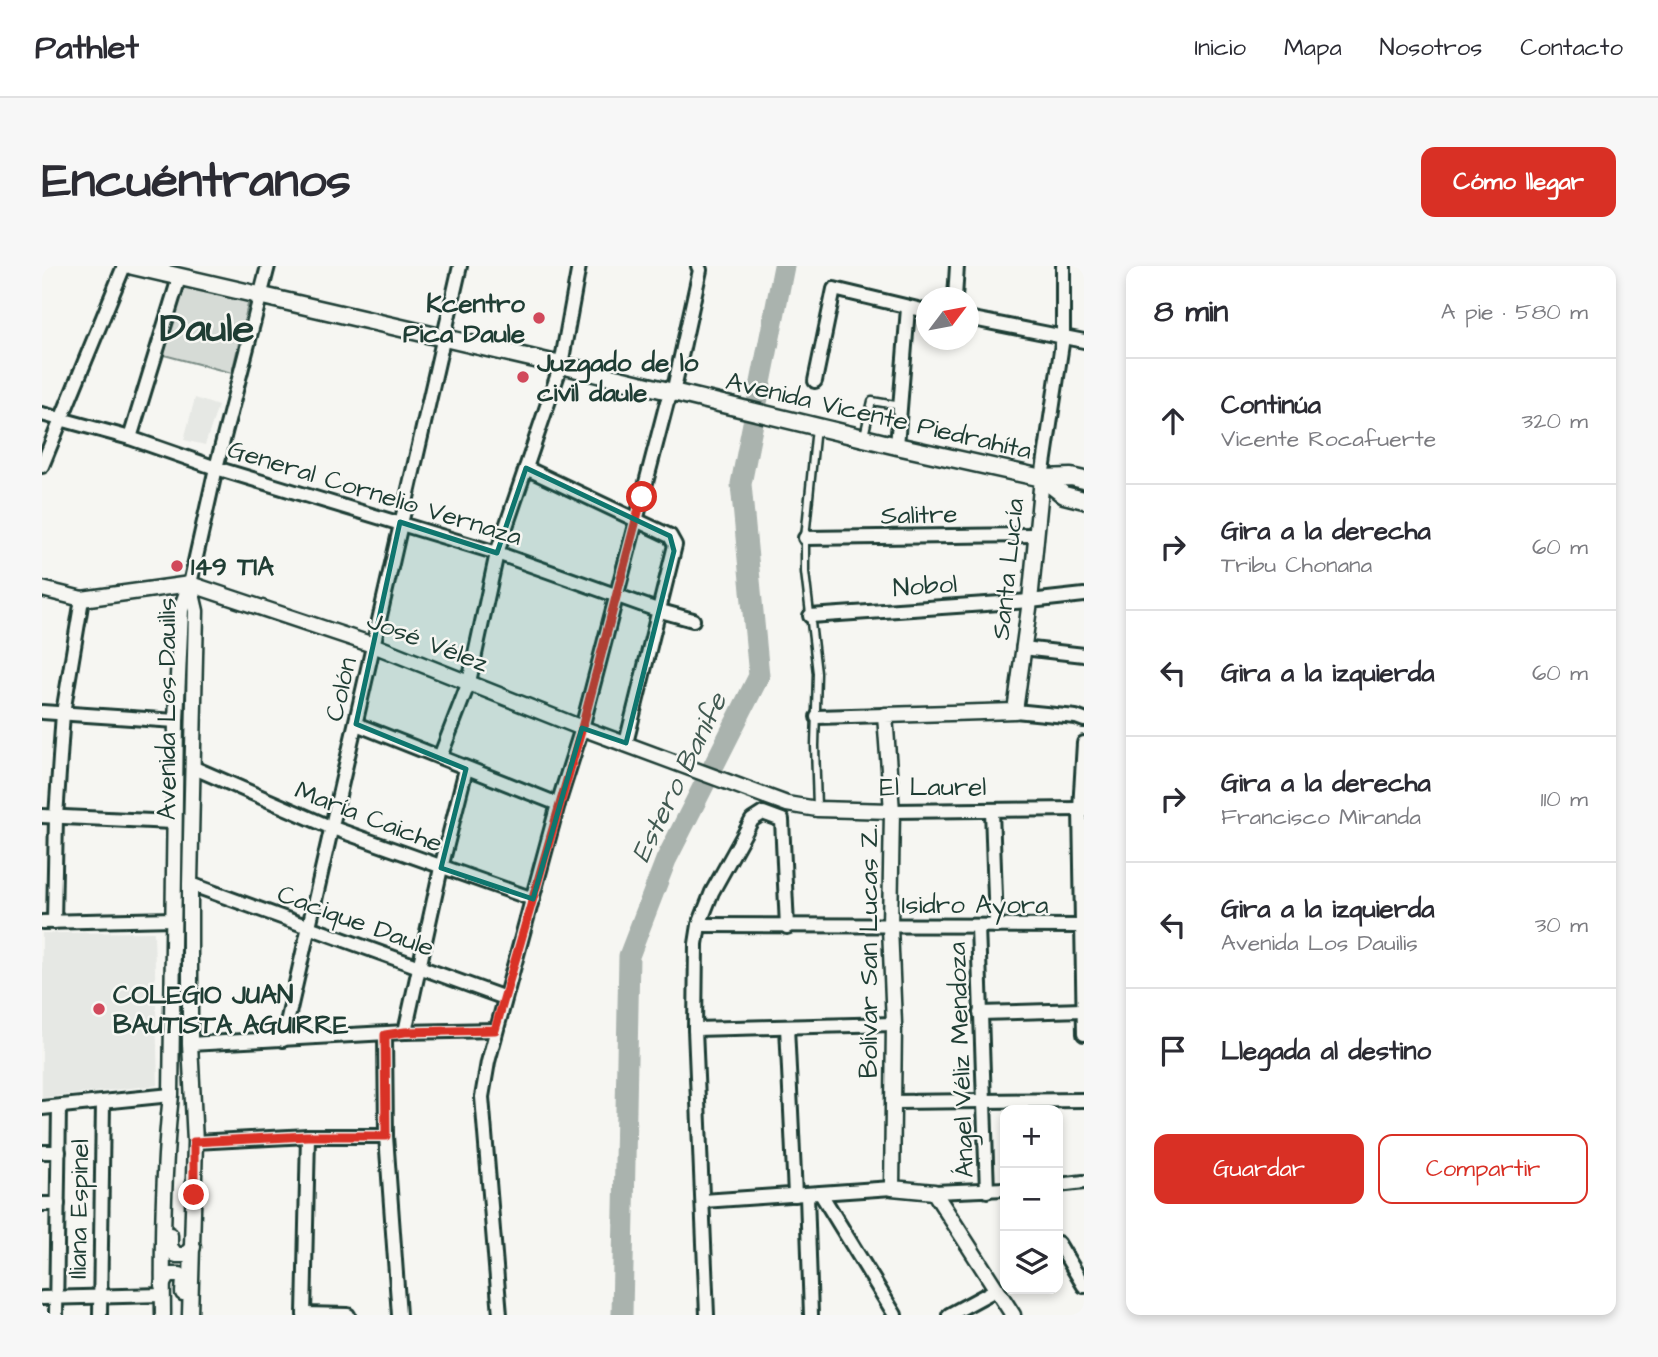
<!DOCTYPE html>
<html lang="es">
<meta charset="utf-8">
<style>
:root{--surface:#fff;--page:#f7f7f7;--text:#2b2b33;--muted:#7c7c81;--line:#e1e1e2;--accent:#d93025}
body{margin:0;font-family:"Architects Daughter",sans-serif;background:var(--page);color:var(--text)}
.controls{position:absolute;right:21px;bottom:21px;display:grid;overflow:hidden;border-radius:14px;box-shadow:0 4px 10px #0003}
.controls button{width:63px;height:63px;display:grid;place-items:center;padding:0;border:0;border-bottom:2px solid var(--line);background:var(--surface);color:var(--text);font:35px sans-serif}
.compass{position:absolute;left:874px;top:21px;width:63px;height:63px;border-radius:50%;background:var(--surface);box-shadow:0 4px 10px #0003;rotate:58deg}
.stop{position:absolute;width:21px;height:21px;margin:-16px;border:5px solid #d93025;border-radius:50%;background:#fff}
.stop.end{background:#d93025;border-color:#fff;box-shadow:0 2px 7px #0008}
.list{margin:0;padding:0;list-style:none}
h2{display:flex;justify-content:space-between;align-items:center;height:91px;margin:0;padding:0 28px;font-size:30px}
h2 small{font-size:23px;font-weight:400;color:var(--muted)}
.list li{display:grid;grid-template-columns:46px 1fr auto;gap:21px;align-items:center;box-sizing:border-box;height:126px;padding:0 28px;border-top:2px solid var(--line)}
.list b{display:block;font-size:26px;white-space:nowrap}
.list p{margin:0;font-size:23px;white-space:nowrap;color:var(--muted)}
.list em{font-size:23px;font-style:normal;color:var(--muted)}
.actions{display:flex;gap:14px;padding:21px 28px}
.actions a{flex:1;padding:16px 0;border:2px solid var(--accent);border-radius:14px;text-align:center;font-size:24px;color:var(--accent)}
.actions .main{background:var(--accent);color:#fff}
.icon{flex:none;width:38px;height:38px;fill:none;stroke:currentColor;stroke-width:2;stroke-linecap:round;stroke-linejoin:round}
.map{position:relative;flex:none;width:1042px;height:1049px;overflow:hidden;border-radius:14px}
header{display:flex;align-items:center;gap:42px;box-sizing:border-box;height:98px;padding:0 35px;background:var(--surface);border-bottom:2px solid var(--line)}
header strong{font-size:33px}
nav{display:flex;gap:38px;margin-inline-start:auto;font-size:24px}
.intro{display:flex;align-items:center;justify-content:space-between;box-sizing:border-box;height:168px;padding:0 42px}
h1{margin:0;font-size:49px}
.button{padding:18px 32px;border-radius:14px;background:var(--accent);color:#fff;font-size:24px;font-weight:700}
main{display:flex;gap:42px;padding:0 42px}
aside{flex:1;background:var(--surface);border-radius:14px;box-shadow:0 4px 10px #0003}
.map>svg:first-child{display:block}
.built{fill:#e6e8e4}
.green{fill:#d6dbd6;stroke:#7a8c85;stroke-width:2}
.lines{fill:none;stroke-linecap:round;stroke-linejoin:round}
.river{stroke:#aab3ae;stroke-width:21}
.service-casing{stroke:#1f3d34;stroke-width:11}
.minor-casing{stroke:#1f3d34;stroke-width:18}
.tertiary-casing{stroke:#1f3d34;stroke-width:19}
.secondary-casing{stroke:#1f3d34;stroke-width:21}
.service{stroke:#f6f6f2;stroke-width:6}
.minor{stroke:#f6f6f2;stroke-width:12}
.tertiary{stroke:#f6f6f2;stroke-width:14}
.secondary{stroke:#f6f6f2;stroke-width:16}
.route{stroke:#d93025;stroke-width:9}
.marked{fill:#0f766e;fill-opacity:0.2;stroke:#0f766e;stroke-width:5;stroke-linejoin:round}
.poi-dot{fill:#d1495b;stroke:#f6f6f2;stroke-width:2.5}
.labels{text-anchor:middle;stroke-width:5;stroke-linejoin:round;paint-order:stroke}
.poi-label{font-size:26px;font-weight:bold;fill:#1f3d34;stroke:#f6f6f2;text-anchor:start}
.street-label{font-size:26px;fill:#1f3d34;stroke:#f6f6f2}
.water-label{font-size:28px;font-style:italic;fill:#425a52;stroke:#f6f6f2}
.town-label{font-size:40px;font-weight:bold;fill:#1f3d34;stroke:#f6f6f2}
</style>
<header>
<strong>Pathlet</strong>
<nav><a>Inicio</a><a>Mapa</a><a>Nosotros</a><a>Contacto</a></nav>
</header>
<div class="intro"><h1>Encuéntranos</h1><a class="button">Cómo llegar</a></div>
<main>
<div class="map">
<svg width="1042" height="1049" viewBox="0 0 1042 1049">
<rect width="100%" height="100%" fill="#f6f6f2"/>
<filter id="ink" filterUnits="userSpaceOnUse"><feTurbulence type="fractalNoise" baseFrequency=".0143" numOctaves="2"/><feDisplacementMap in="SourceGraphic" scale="14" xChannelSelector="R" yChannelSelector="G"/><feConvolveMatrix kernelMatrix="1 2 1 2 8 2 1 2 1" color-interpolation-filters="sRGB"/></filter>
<g filter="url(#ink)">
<g class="built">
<path d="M153,132L176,140L163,179L142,174Z"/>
<path d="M112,666L116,819L0,832V667Z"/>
</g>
<path class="green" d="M138,16L207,34L190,107L122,89Z"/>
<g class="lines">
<path class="river" d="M580,1049L587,690L624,594L717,410L699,218L742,0"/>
<defs>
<g id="service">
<path d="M774,161L763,272V306L775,407L773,480L775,541"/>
<path d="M822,170L830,135L859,140"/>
</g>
<g id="minor">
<path d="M913,32L915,0"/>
<path d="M926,52L1042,75"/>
<path d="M773,115L792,23L884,45"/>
<path d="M0,148L88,172L174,202L455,287L615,344L651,354"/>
<path d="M88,172L137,12"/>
<path d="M855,180L866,42"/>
<path d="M0,200L82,0"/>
<path d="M484,202L628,270L633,279L584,477"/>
<path d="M1000,212L1021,71V0"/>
<path d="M763,272L992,269"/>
<path d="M148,318L174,202L226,0"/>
<path d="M768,350L988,335L1042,329"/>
<path d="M981,382L1042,389"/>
<path d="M973,445L1034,451L1042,454"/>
<path d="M0,446L134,455"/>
<path d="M775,451L843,449"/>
<path d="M314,458L516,538"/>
<path d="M1042,477L1038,543L1042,768"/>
<path d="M398,491L427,416L455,287L519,99L537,0"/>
<path d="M150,501L288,561L491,633"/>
<path d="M950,544L954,660"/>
<path d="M850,545L1038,543"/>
<path d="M0,550L131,556"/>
<path d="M148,618L463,732"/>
<path d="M0,656L132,653"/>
<path d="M12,656L14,551L21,447L40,333"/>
<path d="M657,659L1040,660"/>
<path d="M936,660L945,925"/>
<path d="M938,747L1041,744"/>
<path d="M745,761L753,929"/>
<path d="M653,763L852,758"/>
<path d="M363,766L399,602L424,503"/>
<path d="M343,769L344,870L357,1049"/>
<path d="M241,774L418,0"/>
<path d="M148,778L363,766L453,764"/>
<path d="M852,836L1042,834"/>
<path d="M0,842L129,829"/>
<path d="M153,876L266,870H344"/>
<path d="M0,886H17"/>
<path d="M1016,919L1042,916"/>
<path d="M892,926L963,923"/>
<path d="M779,928L853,1049"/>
<path d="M765,929L769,1049"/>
<path d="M661,935L850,922"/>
<path d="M0,938H16"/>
<path d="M1016,977L1042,1020"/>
<path d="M0,1032L121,1029"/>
<path d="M262,1048L306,1049"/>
<path d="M14,1049L17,841"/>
<path d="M58,1049L61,837"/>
<path d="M262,1049L266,870"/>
<path d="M458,1049L440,831L446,796L516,538L540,462L625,136L631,127L658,4L656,0"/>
<path d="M665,1049L653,763L654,678L657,659L670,626L710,554L721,547L740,554L745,661"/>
<path d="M907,1049L955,1023"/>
</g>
<g id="tertiary">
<path d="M0,323L40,333L148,318L331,379L540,462L745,538L775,543L850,545"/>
<path d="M128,969V981L134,989H143L151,981"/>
<path d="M120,1019L126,1009H138L142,1013L141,1027"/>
<path d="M121,1049C120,976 121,902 129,829L134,455L139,343L148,318"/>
<path d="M148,1049L153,876L148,778V618L154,345L148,319"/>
<path d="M971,1049L892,926L850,922L852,758L848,661L850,545L843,449L973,445L988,335L1000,212"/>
</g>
<g id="secondary">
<path d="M91,0L519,99L855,180L1000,212L1029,211L1042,214"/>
<path d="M1000,212L1022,229L1042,234"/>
</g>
</defs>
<use href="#service" class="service-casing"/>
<use href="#minor" class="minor-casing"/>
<use href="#tertiary" class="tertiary-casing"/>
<use href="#secondary" class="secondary-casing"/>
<use href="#service" class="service"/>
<use href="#minor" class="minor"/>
<use href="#tertiary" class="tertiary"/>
<use href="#secondary" class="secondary"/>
</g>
</g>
<g class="lines" filter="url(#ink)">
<path class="route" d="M152,929V876L265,870H344L343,769L363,766L453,764L540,462L600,231"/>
</g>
<path class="marked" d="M484,202L628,270L632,285L584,477L540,462L491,633L399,602L424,503L314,458L358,256L455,287Z"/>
<g class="poi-dot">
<circle cx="497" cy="52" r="7"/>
<circle cx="481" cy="111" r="7"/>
<circle cx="135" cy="300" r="7"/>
<circle cx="57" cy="743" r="7"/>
</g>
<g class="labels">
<g class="poi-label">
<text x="483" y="46" text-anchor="end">Kcentro<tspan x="483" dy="30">Pica Daule</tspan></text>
<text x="495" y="105">Juzgado de lo<tspan x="495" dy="30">civil daule</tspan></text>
<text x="149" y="309">149 TIA</text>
<text x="71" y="737">COLEGIO JUAN<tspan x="71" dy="30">BAUTISTA AGUIRRE</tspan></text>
</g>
<g class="street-label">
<text transform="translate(837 149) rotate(13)" y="9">Avenida Vicente Piedrahíta</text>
<text transform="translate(333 226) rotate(17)" y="9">General Cornelio Vernaza</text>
<text transform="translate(877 248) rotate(-1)" y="9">Salitre</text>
<text transform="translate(965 303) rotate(-84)" y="9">Santa Lucía</text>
<text transform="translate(883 319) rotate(-4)" y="9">Nobol</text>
<text transform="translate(386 375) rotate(21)" y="9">José Vélez</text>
<text transform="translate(298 423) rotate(-77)" y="9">Colón</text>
<text transform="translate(124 443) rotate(-90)" y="9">Avenida Los Dauilis</text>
<text x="891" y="529">El Laurel</text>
<text transform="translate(327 550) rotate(21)" y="9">María Caiche</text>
<text x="933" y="647">Isidro Ayora</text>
<text transform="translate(314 654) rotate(20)" y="9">Cacique Daule</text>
<text transform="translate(826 685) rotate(-90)" y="9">Bolívar San Lucas Z.</text>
<text transform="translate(918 794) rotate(-92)" y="9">Ángel Véliz Mendoza</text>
<text transform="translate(36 943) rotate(-89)" y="9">Iliana Espinel</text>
</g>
<g class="water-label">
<text transform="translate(636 511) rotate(-64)" y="10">Estero Banife</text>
</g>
<g class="town-label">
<text x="165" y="75">Daule</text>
</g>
</g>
</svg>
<div class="controls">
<button>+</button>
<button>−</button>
<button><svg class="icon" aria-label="layers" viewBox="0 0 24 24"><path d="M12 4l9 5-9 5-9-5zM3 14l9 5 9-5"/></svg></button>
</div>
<svg class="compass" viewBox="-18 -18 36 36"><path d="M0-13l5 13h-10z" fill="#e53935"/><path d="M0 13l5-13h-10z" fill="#7c7c81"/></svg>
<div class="stop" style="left:600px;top:231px"></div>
<div class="stop end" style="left:152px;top:929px"></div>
</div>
<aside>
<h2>8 min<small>A pie · 580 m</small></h2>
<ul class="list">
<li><svg class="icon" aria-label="ahead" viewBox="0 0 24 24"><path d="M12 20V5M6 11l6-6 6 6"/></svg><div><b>Continúa</b><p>Vicente Rocafuerte</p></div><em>320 m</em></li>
<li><svg class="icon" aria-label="right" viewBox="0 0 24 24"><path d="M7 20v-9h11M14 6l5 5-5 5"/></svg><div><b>Gira a la derecha</b><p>Tribu Chonana</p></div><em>60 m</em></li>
<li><svg class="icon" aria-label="left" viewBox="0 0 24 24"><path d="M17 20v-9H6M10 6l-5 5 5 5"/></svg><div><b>Gira a la izquierda</b></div><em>60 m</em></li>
<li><svg class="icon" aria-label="right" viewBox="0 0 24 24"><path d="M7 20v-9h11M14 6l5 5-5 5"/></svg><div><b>Gira a la derecha</b><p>Francisco Miranda</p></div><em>110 m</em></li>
<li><svg class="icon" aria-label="left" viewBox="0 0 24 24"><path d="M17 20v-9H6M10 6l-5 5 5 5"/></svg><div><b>Gira a la izquierda</b><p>Avenida Los Dauilis</p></div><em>30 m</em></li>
<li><svg class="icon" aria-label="arrive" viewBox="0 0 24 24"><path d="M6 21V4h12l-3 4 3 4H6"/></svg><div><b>Llegada al destino</b></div></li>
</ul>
<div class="actions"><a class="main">Guardar</a><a>Compartir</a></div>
</aside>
</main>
